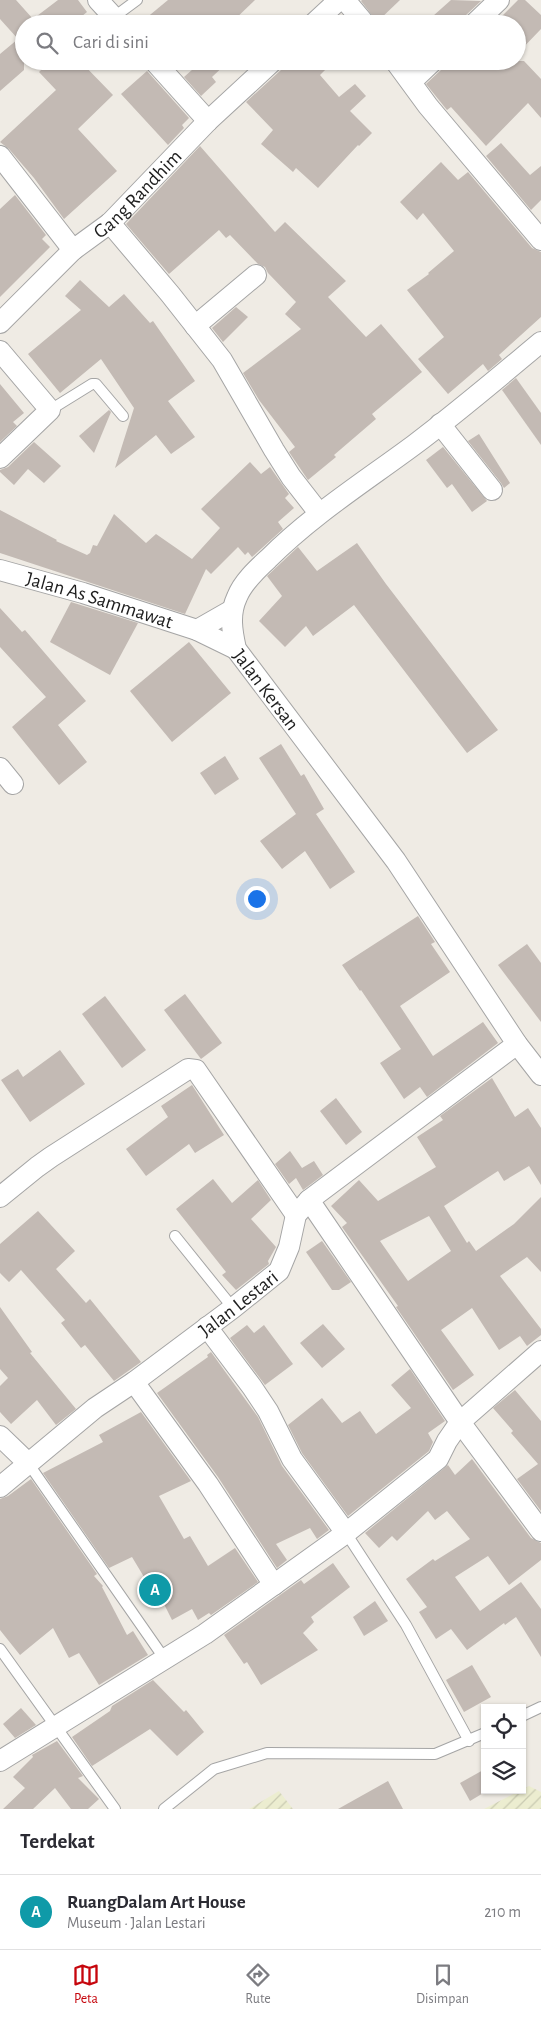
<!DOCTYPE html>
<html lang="id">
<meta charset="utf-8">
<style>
:root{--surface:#fff;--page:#f2f2f3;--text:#2b2b33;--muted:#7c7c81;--line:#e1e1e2;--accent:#c6060d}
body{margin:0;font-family:"Alegreya Sans",sans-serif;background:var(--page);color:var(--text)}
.controls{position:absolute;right:15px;bottom:15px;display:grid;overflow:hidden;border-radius:0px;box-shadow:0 1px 4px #0004}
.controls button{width:45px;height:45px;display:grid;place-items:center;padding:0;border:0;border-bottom:1px solid var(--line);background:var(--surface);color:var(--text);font:25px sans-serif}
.you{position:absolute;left:256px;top:898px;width:18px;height:18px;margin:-12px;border:4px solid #fff;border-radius:50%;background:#1a73e8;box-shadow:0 0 0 8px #1a73e833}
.badge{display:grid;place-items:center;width:32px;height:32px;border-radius:50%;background:var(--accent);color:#fff;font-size:16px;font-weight:700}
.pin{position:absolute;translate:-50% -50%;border:2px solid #fff;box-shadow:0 1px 5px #0006}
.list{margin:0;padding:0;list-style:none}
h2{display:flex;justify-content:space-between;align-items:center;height:65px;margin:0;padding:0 20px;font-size:21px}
h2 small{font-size:16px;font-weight:400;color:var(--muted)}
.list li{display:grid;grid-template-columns:32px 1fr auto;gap:15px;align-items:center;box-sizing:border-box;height:75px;padding:0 20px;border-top:1px solid var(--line)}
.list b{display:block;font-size:19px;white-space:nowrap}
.list p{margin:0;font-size:16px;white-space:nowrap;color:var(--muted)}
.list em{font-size:16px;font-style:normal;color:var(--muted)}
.icon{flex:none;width:28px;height:28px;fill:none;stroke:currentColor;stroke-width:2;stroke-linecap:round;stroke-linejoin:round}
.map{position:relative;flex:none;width:541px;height:1809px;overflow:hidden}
.search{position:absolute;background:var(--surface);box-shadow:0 1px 4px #0004;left:15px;right:15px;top:15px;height:55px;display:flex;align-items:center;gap:12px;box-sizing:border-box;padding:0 18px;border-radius:28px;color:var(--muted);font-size:19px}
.sheet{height:140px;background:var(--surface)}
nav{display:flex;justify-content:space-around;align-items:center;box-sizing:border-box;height:70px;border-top:1px solid var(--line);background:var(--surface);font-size:14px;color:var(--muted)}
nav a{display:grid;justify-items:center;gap:2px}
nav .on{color:var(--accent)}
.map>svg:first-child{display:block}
.farmland{fill:url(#farmland-furrows)}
.building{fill:#c3bab4;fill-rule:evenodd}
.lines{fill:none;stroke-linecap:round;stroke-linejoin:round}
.lane-casing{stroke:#a5a5a5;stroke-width:12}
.street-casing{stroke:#a5a5a5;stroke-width:22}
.lane{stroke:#fff;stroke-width:10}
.street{stroke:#fff;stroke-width:20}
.labels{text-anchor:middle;stroke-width:4;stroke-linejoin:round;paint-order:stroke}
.street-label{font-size:20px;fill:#1e1e1e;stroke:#fff}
</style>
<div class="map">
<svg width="541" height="1809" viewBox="0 0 541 1809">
<defs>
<pattern id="farmland-furrows" width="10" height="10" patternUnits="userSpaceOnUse" patternTransform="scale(1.25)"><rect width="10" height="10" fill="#ecedd0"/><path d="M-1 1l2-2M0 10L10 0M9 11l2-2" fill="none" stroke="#cacbb2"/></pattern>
</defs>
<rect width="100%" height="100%" fill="#efebe4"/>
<g class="farmland">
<path d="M529,1786L541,1792V1809H484Z"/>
<path d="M279,1791L293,1809H249Z"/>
</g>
<g class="building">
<path d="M0,0H16L33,19L58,0H78L87,12L72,24H24V70L0,91V54L18,39L0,19Z"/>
<path d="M168,0H255L230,24H139Z"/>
<path d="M400,0L377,22L361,1L362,0Z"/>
<path d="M451,0L481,1L466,15L462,24H424Z"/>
<path d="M518,0H525L541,15V29L517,54V24H491L496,19L498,20Z"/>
<path d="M50,61H80L113,95L78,129L117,171L64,219L34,178L9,149L0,142L56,90L39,72Z"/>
<path d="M202,61H229L212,77L216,82L201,96L184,77Z"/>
<path d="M285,61H334L320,75L339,97L355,84L366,96L350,111L372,133L359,146L358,145L318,188L296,168L293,172L261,144L273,130L246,102L281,70Z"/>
<path d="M445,61H524L541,79V118L528,103L486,146L451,107L447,110L426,84L441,70Z"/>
<path d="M147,71L189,118L182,125L184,128L168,145L121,94Z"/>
<path d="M501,143L530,175L541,166V200L531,210L486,156Z"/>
<path d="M200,146L275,232L285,222L346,281L328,297L366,337L381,324L422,372L372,414L376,419L334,455L336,457L308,480L289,452L295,447L259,400L243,373L301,329L285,314L296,302L268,273L265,267L258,264L230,235L226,238L219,230L169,274L126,224Z"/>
<path d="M441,162L458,180L468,172L532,248L541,252V317L499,355L502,359L488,371L483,364L448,394L418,359L444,337L407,290L429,274L428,273L454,251L423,213L417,220L400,202Z"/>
<path d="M15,195L46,235L42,239L50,247L0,297V209Z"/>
<path d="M80,280L109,307L124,294L150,323L153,321L195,381L168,401L195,437L171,454L156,435L115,468L134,408L101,359L60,393L28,354L81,310L65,296Z"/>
<path d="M236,307L248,317L223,342L212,328Z"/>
<path d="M516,378L541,413V445L502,390Z"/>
<path d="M0,384L24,413L13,422L17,426L0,442Z"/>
<path d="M109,410L111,412L94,453L79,436Z"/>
<path d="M479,434L510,483L504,488L501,483L468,441Z"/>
<path d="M34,442L61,466L44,483L28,469L14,485L0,472V470L8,467Z"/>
<path d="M443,447L487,501L472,512L452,484L447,488L426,460Z"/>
<path d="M250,462L261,474L270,467L289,494L285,498L294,508L278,522L283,529L252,557L248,552L245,555L238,547L211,574L206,569L185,614L0,553V510L57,540L56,541L87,555L90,553L93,545L97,546L114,514L146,543L156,534L192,559L220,528L201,509Z"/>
<path d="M357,543L386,584L498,730L467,753L354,605L313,636L306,626L285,647L259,621L282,596L267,576L298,547L317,571Z"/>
<path d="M71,602L138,623L110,675L50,642Z"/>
<path d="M0,608L22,632L25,630L86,701L58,725L87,762L59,785L12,727L46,697L0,647Z"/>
<path d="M189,642L231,693L172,742L130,691Z"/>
<path d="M281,744L301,776L304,774L324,809L316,814L355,872L330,889L305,851L282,869L260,841L296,814L259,758Z"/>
<path d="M225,756L239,779L215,795L200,773Z"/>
<path d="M418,916L435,942L431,944L450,972L400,1006L433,1056L483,1022L498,1043L427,1097L420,1087L404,1099L380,1063L401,1049L361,990L360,991L342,965Z"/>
<path d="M527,944L541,963V1022L498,965Z"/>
<path d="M185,994L222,1043L201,1059L164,1010Z"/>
<path d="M105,996L146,1050L122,1068L82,1014Z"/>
<path d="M60,1050L85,1084L30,1122L1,1080L18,1069L23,1077Z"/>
<path d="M492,1078L515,1117L528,1108L541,1128V1185L529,1166L504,1181L498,1171L444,1206L467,1243L469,1241L476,1251L514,1224L541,1197V1272L527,1257L500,1276L541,1329V1335L527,1346L520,1336L499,1350L472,1308L441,1330L474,1375L453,1390L396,1307L398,1306L342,1227L347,1223L331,1206L359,1180L378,1201L436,1167L417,1137L443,1120L440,1116ZM429,1216L451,1251L408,1281L380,1241Z"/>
<path d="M192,1085L224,1135L195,1153L189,1144L146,1176L126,1149L168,1117L161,1106Z"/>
<path d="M336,1098L362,1132L346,1145L320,1111Z"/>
<path d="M290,1151L302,1168L314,1161L323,1175L303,1190L296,1178L289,1184L275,1164Z"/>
<path d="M213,1179L232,1203L258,1180L271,1200L251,1219L276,1247L268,1261L269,1264L236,1290L222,1275L226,1272L176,1209Z"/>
<path d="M38,1211L75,1251L56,1269L86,1303L90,1299L141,1362L114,1381L85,1345L81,1348L61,1323L65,1320L21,1270L9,1282L0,1273V1244Z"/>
<path d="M322,1241L351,1282L339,1290H332L306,1252Z"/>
<path d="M0,1307L32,1352L30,1353L76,1409L56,1425L37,1400L11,1424L0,1412V1386L8,1378L0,1369Z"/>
<path d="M323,1324L345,1349L322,1368L300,1343Z"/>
<path d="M247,1325L254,1333L264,1325L293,1364L265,1385L230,1338Z"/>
<path d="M211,1352L258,1417L282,1466L329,1530L317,1539L310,1528L276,1544L287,1560L277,1568L218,1477L157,1393L208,1357L207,1355Z"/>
<path d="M410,1369L445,1421L428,1433L433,1442L429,1451L348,1516L302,1453L288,1425L322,1398L342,1423L360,1411L376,1434L411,1408L391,1385Z"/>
<path d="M515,1390L541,1421V1511L517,1479L538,1464L511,1433L513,1431L493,1408Z"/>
<path d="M141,1412L191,1481L159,1496L184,1539L190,1536L208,1566L235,1548L258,1582L211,1615L209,1613L198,1620L192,1609L172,1620L162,1600L159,1602L132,1557L109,1568L43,1473L103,1442L99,1435Z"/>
<path d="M472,1459L531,1538L541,1543V1560L509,1585L488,1556L455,1577L480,1611L521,1582L541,1609V1657L516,1617L505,1625L504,1623L467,1650L451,1629L436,1639L419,1612L427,1607L406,1579L433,1559L435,1561L470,1539L447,1511L435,1520L428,1511L397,1541L392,1536L379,1548L365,1533L448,1465L455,1475Z"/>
<path d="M31,1479L97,1574L94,1576L103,1586L102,1587L127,1635L133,1631L148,1655L99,1685L79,1653L69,1658L53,1628L20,1655L0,1630V1499L8,1496Z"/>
<path d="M333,1563L350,1587L311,1617L314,1622L303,1633L318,1650L261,1685L247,1662L244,1664L224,1635L301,1580L304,1584Z"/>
<path d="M375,1601L388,1621L364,1636L353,1617Z"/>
<path d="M472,1665L491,1697L464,1712L446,1680Z"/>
<path d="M153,1680L184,1712L186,1710L204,1732L177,1756L150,1729L92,1766L72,1737L110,1711L112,1706Z"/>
<path d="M21,1708L36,1725L15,1738L3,1724Z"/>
<path d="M57,1741L83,1776L78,1778L99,1799L88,1809H71L55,1788L33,1809H3L25,1788L13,1777L33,1757L32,1755Z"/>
<path d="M485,1769V1792L470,1801L460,1783Z"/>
<path d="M388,1781L403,1809H338Z"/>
</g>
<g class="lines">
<defs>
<g id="lane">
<path d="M114,17L137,0"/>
<path d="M50,410L92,384H96L123,416"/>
<path d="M175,1236L233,1308"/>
<path d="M28,1463L164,1658"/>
<path d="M346,1533L406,1625L469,1741"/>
<path d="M0,1649L115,1809"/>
<path d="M522,1716L541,1707"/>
<path d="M164,1809L214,1769L267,1753L435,1754L485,1733"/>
</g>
<g id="street">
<path d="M98,0L120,24"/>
<path d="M345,0L365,24"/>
<path d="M313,24L339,0"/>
<path d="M474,24L499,0"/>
<path d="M154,61L208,121"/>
<path d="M395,61L428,106L541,240"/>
<path d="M412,81L433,61"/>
<path d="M0,156L73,250"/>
<path d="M110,223L170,294L222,360L274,450L291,477L319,513"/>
<path id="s1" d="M0,323L73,250L110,223L208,121L273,61"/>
<path d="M195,326L256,275"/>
<path id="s2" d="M541,342C499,377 458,412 414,445C364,482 312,515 268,559C257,569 243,582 237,597C229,614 232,631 236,649L396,861L517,1044L541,1075"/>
<path d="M0,351L50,410L0,458"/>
<path d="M440,424L492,490"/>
<path id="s3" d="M0,570L83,593L197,630L236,649"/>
<path d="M197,630L232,610"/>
<path d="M0,768L13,784"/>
<path d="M0,1197L37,1167L51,1157L188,1069L196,1070L296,1215"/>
<path d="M309,1200L460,1422L541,1531"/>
<path d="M207,1327L252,1387L268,1411L292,1459L346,1533"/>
<path d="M134,1382L208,1484L274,1585"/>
<path d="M0,1436L28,1463"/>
<path id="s4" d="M0,1487L95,1408L134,1382L233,1308L279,1271L289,1247L296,1215L309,1200L517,1044"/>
<path d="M0,1761L205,1634L346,1533L438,1459L447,1441L460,1422L541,1351"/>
</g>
</defs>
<use href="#lane" class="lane-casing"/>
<use href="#street" class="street-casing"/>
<use href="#lane" class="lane"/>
<use href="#street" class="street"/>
</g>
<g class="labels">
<g class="street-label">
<text dy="7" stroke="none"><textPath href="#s1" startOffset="189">Gang Randhim</textPath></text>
<text dy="7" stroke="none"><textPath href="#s3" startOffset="104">Jalan As Sammawat</textPath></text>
<text dy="7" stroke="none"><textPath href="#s2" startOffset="502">Jalan Kersan</textPath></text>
<text dy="7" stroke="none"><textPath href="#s4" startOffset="301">Jalan Lestari</textPath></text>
</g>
</g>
</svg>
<div class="controls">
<button><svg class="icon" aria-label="locate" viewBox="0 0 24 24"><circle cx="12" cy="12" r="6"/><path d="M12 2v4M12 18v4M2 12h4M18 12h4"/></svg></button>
<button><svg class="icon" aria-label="layers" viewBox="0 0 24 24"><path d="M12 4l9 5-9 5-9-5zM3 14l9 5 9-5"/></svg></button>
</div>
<div class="you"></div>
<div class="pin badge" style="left:155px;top:1590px;background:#0f9aa8">A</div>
<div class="search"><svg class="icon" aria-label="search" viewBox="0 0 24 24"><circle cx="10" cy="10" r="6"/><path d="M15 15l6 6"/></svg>Cari di sini</div>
</div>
<section class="sheet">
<h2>Terdekat<small></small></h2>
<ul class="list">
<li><span class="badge" style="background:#0f9aa8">A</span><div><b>RuangDalam Art House</b><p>Museum · Jalan Lestari</p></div><em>210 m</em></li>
</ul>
</section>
<nav>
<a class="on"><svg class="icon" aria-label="map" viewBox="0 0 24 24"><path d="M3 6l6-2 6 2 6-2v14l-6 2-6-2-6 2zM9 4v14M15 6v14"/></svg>Peta</a>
<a><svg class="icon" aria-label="directions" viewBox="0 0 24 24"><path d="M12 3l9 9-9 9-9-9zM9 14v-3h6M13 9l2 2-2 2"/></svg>Rute</a>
<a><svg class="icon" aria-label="saved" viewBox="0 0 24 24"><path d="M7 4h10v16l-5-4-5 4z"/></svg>Disimpan</a>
</nav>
